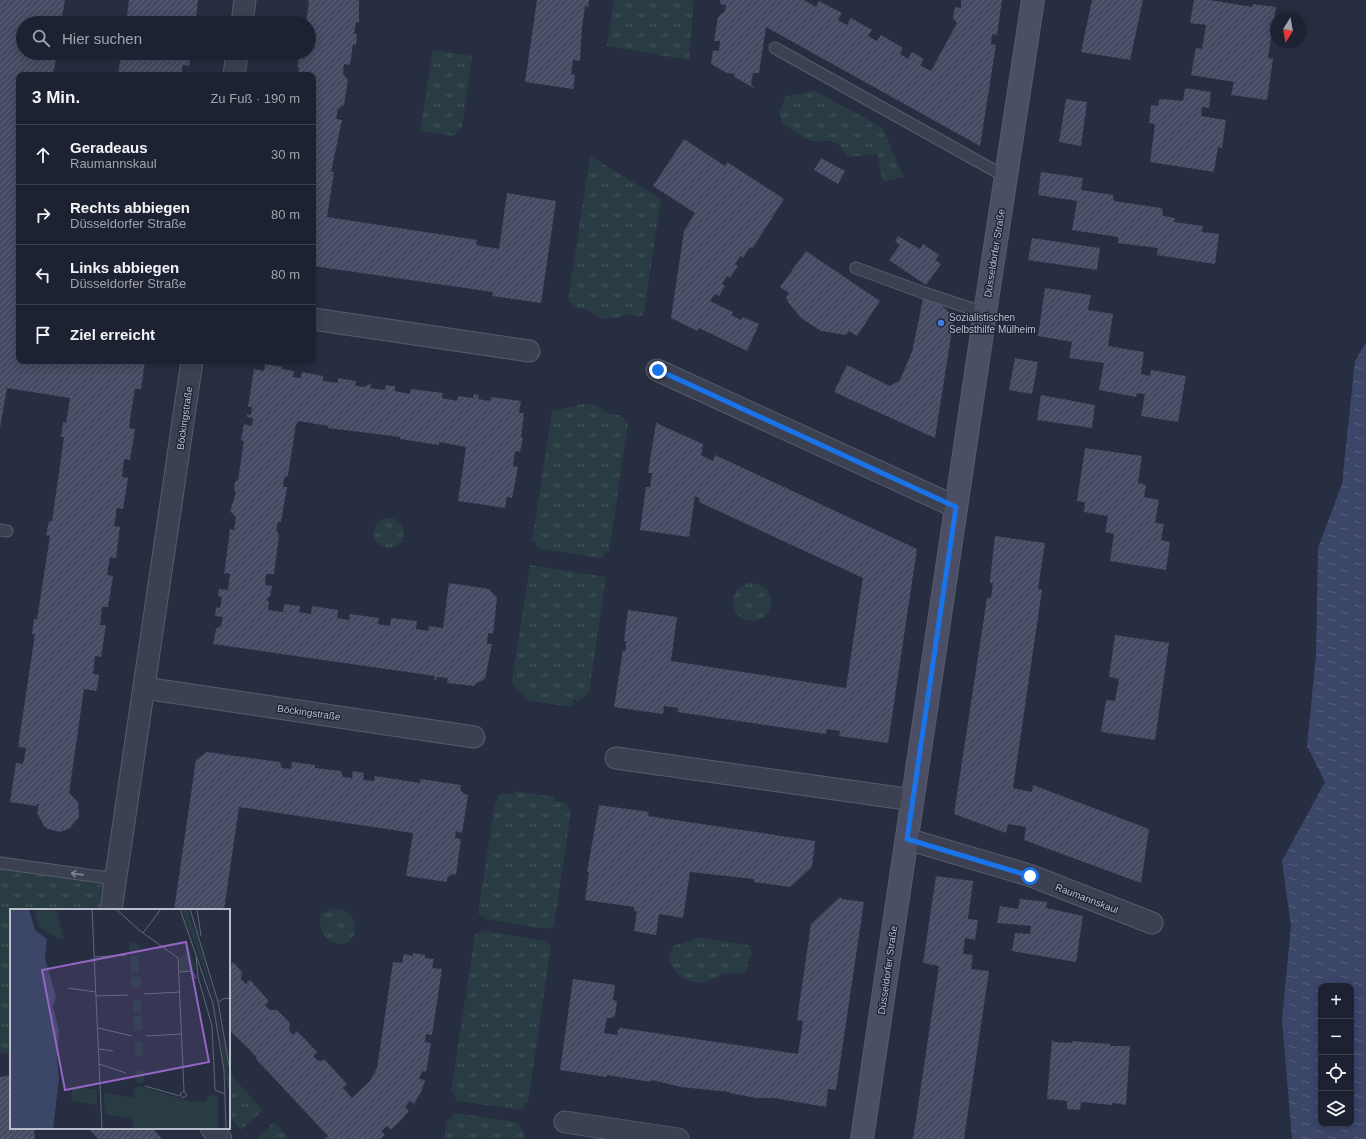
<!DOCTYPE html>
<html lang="de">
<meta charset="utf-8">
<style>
:root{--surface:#1d2232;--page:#252a3a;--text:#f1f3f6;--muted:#a0a4ac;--line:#3b3f4d}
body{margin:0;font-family:Helvetica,sans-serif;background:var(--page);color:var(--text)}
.controls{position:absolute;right:12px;bottom:12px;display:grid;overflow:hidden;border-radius:8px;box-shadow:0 2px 10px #0003}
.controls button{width:36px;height:36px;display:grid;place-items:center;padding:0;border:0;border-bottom:1px solid var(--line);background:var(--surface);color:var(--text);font:20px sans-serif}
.compass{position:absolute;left:1270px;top:12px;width:36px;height:36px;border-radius:50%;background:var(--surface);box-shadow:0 2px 10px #0003;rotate:191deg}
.stop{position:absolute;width:12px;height:12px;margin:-9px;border:3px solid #1a73e8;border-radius:50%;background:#fff}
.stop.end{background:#1a73e8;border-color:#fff;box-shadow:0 1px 4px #0008}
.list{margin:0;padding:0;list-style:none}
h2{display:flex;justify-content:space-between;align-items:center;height:52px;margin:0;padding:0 16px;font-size:17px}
h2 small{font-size:13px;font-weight:400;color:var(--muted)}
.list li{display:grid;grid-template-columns:26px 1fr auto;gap:12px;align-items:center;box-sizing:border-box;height:60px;padding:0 16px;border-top:1px solid var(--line)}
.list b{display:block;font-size:15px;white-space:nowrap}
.list p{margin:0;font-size:13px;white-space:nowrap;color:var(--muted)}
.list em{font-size:13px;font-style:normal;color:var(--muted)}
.icon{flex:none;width:22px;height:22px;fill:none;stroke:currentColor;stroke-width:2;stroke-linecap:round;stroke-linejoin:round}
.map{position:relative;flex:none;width:1366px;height:1139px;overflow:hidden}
.search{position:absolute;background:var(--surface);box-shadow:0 2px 10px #0003;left:16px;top:16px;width:300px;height:44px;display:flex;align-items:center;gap:10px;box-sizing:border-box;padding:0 14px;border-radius:22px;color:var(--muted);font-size:15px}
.panel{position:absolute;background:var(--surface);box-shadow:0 2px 10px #0003;left:16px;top:72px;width:300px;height:292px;border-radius:8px}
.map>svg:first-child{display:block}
.grass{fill:url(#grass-tufts)}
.water{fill:url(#water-ripples);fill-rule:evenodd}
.building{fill:url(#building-hatch)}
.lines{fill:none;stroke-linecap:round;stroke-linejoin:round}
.lane-casing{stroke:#575c6c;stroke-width:13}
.street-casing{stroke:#575c6c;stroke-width:23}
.secondary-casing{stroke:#575c6c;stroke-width:24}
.lane{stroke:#3c4152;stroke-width:11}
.street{stroke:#3c4152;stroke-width:21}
.secondary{stroke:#4a4f65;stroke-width:22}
.oneway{stroke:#818595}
.route{stroke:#1a73e8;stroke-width:5}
.shop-dot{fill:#3f7fe0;stroke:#202638;stroke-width:1.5}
.labels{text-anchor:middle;stroke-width:3;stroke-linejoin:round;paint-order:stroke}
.street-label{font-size:10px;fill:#b9bdcc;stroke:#202638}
.poi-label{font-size:10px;fill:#b9bdcc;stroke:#202638;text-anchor:start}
.inset-road{fill:none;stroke:#616779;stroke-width:1}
.view{fill:#9466c4;fill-opacity:0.15;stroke:#9466c4;stroke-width:2}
.inset-edge{fill:none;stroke:#b9bdcc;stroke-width:2}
</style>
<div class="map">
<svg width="1366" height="1139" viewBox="0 0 1366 1139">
<defs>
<pattern id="grass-tufts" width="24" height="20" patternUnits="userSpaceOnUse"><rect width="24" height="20" fill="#293c43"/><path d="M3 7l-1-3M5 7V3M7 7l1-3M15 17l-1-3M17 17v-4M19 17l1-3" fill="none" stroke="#46565d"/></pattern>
<pattern id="water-ripples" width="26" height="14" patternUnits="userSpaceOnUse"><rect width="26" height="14" fill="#3c4669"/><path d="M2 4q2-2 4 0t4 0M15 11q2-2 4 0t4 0" fill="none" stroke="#565f7d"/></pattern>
<pattern id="building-hatch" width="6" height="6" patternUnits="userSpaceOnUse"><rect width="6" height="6" fill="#444b62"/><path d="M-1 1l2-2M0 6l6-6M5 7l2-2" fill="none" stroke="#5d6377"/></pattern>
</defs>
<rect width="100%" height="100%" fill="#272e42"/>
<g class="grass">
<path d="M614,0H694L689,60L607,46Z"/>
<path d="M433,50L472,56L462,127L454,136L420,131Z"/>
<path d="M815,91L883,128L903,177L883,182L877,154L848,157L839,145L832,141H810L783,124L779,112L786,96Z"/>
<path d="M590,156L661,199L644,313L642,316L625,315L617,318L604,319L587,310L574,307L568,300Z"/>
<path d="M583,404L596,405L610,414L620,415L628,423L609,553L605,552L604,556L600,558L541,549L536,546V542L532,541L552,411Z"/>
<circle cx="389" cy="533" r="15"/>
<path d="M530,565L606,577L589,693H587L586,696L578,701L574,699L572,707L524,700L525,693H521L513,686L512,681Z"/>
<circle cx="752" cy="602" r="19"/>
<path d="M515,791L554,797V801L565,802L571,811L554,926L548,929L485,919L478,913L495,802H497L498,797L504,793L514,795Z"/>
<path d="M0,867L103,884L99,910H11V1052L0,1054Z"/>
<path d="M332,908L344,910L354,920L355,933L349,943C328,947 317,934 321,914Z"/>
<path d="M483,931L546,941L551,946L528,1103H526L524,1107L520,1110L458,1101L456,1099L454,1093L451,1092L475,935Z"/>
<path d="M699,938L748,945L752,952L745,973C738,974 729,972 723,974C718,976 714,979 709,981C691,987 673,975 669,958L673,946Z"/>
<path d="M229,1073L263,1110L241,1130L229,1117Z"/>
<path d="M455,1113L517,1122L521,1129L524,1130L523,1139H444L447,1119H451Z"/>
<path d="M274,1122L290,1139H257Z"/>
</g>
<path class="water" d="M1366,342V1139H1292L1282,1020L1291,926L1282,861L1325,782L1307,746L1316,655L1318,548L1342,484L1355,361ZM1321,986H1351V1124H1321Z"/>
<g class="building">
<path d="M0,0H65L61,23H23V53H57L53,75H19V361H145L141,389H135L131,413L129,428L135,429L130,460L124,459L122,477L128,478L123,509L117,508L114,526L120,527L116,558L110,557L107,575L113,576L108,607H102L100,625H106L101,657L95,656L93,674L99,675L97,688L96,691L84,689L69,793L78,802L79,817L70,828L60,832L48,829L44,826L37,813L39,804H37V806L10,802L16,763L23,764L26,748L18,747L35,634H32L34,619H37L50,536L46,535L49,521H52L64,437H61L63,422L66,423L70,398L7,388L0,428Z"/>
<path d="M129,0H198L196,17L190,16L189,23H126Z"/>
<path d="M307,0H359V22H356L354,34H357L356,45L353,44L350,65L344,64L343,74L348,80L344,105L338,109L336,119L342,120L331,172H334L327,217L477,240L476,245L499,249L507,193L556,201L541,303L492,296L493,292L313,266V75H298L299,67H297L301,53H309V23H306L309,2Z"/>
<path d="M537,0H589L588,7L585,6L582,28L580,61L573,60L571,74L575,75L573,89L525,82Z"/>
<path d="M720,0H804L816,7L819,1L842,13L838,20L847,25L851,18L872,30L868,36L877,41L881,35L903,48L900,54L908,59L912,52L924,59L920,65L931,71L957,23L953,18L955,7L961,8V0H1002L997,35L992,34L991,44L996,45L980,146L766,27L759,73H753L751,84L756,89L734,77L735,74L727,73L711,64L713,50L719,51L720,41H714L718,17L725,11L726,5L720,4Z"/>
<path d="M1092,0H1143L1130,60L1081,52Z"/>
<path d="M1194,0H1209L1253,7V4L1276,7L1268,58L1273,59L1267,100L1231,95L1234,82L1191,75L1196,48L1202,49L1206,25L1190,23Z"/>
<path d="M121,53H191L189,66L183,65L181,75H118Z"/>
<path d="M1185,88L1211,92L1209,108L1202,107L1201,116L1226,120L1222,148L1218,147L1214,172L1150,162L1155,124L1149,123L1151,105L1158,106L1159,100L1162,99L1183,101Z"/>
<path d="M1066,99L1087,102L1081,146L1059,142Z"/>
<path d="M684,139L725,166L727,162L784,199L752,249L750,247L743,258L740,256L735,264L738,266L730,278L727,276L722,284L725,286L719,296L715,294L710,301L733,312L731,315L741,320L743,317L759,324L747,351L699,328L697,331L671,318L684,231L695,213L653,186Z"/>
<path d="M821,158L845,171L838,184L814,170Z"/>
<path d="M1041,172L1083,178L1081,190L1113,195L1114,201L1162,208L1163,216L1175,218L1174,222L1203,226L1202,232L1219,234L1215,264L1157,255L1158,248L1118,243V237L1072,230L1077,201L1038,195Z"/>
<path d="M898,236L920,249L923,244L939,255L935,260L941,264L926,285L889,260L900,245L895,241Z"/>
<path d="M1032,238L1100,248L1097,270L1028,260Z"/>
<path d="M806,251L880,301L857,336L849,331L846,335L821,331L801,318L788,302L786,297L789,293L780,287Z"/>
<path d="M1045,288L1091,295L1088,310L1113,314L1108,346L1144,352L1141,374L1150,376L1151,370L1186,376L1178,422L1141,416L1145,394L1137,393L1136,397L1099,390L1104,363L1069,358L1072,342L1038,336Z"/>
<path d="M923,299L940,304L954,317L935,438L834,392L847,365L890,386L900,380L912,352Z"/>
<path d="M1015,358L1038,362L1032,394L1009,390Z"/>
<path d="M265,364L282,367V369L294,371L293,377L301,378L302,372L323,376V381L338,383V378L356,381L355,386L364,387L371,383L370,388L385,390L386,385L391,386H395V391L410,394L411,389L443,393L442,398L457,401L458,396L473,398L474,394L479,395L478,399L490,401L491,397L521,401L519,413H524L521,438H523L520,452L515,451L513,466L518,467L512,498L507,497L505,508L458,501L466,447L439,442V445L400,439V437L328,428V426L299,421L296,424L288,475L284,478L283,487H287L281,522H278L276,530L279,535L274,574H266L265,585L272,586L270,596L266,599L269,602L268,610L283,612L284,604L300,606L299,612L311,614L312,606L338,610L337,618L349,620L350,614L379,618L378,624L390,626L391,618L417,621L416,629L428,631L429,626L443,628L449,583L489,589L497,598L493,634L488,633L487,644H492L485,679L475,684V686L447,683L448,678L437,677L436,680H434L435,676L213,644L216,629L221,626L223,617L215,616L216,607L220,608L222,597L218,596L219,589L228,590L230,574L225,573L224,575L230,529L234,530L236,517L230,511L236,493L234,490L235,482L238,480L244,441L241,440L244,424L252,426L253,418L247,417V414L251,415L252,407H248L254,369L264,371Z"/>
<path d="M1041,395L1095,405L1092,428L1037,420Z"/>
<path d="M656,423L703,444L701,455L713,461L715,455L917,549L888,743L839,736L840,731L827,729L826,734L677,712L678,708L664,706L663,714L614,707L623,650L625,651L626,646V641H624L628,610L677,617L671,661L846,688L859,602L863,578L699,502L700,499L695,496L689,537L640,530L646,487H650L651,481L652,473H648Z"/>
<path d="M1085,448L1142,456L1138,483L1146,485L1144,497L1159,500L1155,523L1164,524L1161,540L1170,542L1166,570L1110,561L1114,534L1105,532L1108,516L1084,512L1085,502L1077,501Z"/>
<path d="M995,536L1045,543L1038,589L1042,590L1013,788L1032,792L1033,785L1149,829L1141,883L1024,840L1026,827L1008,824L1006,833L954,814L987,598H991L993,583H990V580Z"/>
<path d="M1115,635L1169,643L1155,740L1101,732L1106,700L1115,701L1119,679L1109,677Z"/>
<path d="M207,752L280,762L282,768L291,769L292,762L315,765V768L341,771L343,777L352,778L353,771L364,773L363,780L374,781L375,776L420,783V779L461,785L460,789L464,794L468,795L462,833L456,831L455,838L461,839L456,875L452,874L447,878V882L406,876L413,833L239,807L224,910H174L196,760Z"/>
<path d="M599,805L649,812L648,816L815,841L812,867L790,887L754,882V879L690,872L683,918L659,914L656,935L634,931L637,911H634V907L585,900L589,872H587Z"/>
<path d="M936,876L973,881L968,919L978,920L975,940L965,938L963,954L973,955L971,969L989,971L964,1139H913L939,966L923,963Z"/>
<path d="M840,897L842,899L864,902L836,1090L828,1089L826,1107L774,1098H756L730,1093V1092L681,1087L652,1080L651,1082L607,1075L606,1077L560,1070L573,979L615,985L613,1000L617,1001L615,1016L612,1018H607L604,1033L617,1035L618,1030L621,1028L798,1054L803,1021L797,1020L811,924Z"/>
<path d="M1020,899L1047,902L1046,908L1083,916L1076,962L1012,951L1015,933L1030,934L1031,926L997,923L1000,906L1018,909Z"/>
<path d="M413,953L425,955V958L434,959L432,968L442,969L432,1035L426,1034L425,1042L431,1043L426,1072L422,1071L419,1079L425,1080L422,1090L414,1104L410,1101L405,1107L409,1111L401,1120L391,1130L387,1126L381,1131L385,1135L380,1139H325L328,1136L256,1059L257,1058L249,1049L229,1030V966L233,962L242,972L241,979L246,984L250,980L269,1001L265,1005L270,1010H277L290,1023L289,1030L293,1035L297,1031L317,1052L313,1056L318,1061L325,1060L347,1084L343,1088L352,1098L370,1081L377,1068L393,962L402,963L404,954L413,956Z"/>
<path d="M1052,1040L1054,1042L1072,1043V1041L1110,1044V1046H1130L1126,1105H1123L1124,1104L1112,1103V1105L1081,1102L1080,1110L1067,1109V1101L1047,1099Z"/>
<path d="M11,1075V1128H34L35,1139H0V1077Z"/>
<path d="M88,1128H152L162,1139H98Z"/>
</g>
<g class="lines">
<defs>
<g id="lane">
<path d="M775,48L1006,177"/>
<path d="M856,268L924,293L985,313"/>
<path d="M0,530L7,531"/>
<path d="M0,863L116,879"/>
</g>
<g id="street">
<path d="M242,23L245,0"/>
<path d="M234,75L237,53"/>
<path d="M313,319L529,351"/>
<path d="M657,370L956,507"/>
<path d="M144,688L474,737"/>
<path d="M616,758L913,800"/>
<path d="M907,839L1029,875L1152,923"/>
<path d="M111,910L192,361"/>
<path d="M565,1122L678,1139"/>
<path d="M211,1128L221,1139"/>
</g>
<path id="secondary" d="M862,1139L985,313L1033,0"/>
</defs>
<use href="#lane" class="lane-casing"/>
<use href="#street" class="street-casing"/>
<use href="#secondary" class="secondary-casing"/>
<use href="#lane" class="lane"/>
<use href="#street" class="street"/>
<use href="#secondary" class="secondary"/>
</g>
<defs><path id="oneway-shaft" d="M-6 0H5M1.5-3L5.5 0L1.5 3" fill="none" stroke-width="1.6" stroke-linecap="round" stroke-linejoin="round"/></defs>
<use class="oneway" href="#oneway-shaft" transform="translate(77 874) rotate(-172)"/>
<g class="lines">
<path class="route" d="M658,370L956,507L907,839L1030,876"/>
</g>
<circle class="shop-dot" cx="941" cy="323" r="4"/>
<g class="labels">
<g class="street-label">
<text transform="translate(994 253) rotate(-81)" y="4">Düsseldorfer Straße</text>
<text transform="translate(184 418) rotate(-82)" y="4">Böckingstraße</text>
<text transform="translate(309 712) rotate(8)" y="4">Böckingstraße</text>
<text transform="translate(1087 898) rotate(21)" y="4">Raumannskaul</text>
<text transform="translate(887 970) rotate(-82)" y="4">Düsseldorfer Straße</text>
</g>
<g class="poi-label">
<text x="949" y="321">Sozialistischen<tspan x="949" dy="12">Selbsthilfe Mülheim</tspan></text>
</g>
</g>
<g transform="translate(10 909)">
<rect width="220" height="220" fill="#272e42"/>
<path d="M24,0H46L54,30H49L29,18ZM172,0H177L194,51L191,52ZM118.5 39a5.5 5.5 0 1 1 11 0a5.5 5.5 0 1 1-11 0ZM180,41L185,61L170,62L169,50ZM121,47H129V64H121ZM194,53L202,82L213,131H211L203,90L192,54ZM120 73a6 6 0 1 1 12 0a6 6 0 1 1-12 0ZM124,90L131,91V104H123ZM123,107H132V121H124ZM129,132L133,133V149L125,145V133ZM211,133H214L216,141L220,180L217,178ZM125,161H134V174H127ZM130,177L181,193L197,192V187L208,186V220H123L122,210L95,205L94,183L123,189L125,179ZM62,179L87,180V196L61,192Z" fill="#293c43"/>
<path d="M0,0H19L25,21L37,30L35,49L46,88L43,98L49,122L47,148L49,170L43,220H0Z" fill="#3c4669"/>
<path class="inset-road" d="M59,0H81M82,0L92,220M106,0L129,21L168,49L174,182L177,186L173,189L170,185L174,182M170,0L203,95L214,161L216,220M180,0L208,93L220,162M187,0L191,27M133,24L151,0M85,48L116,46M186,48L188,68L202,117L205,181L215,185M169,63L182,62L186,70M58,79L86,83M134,85L170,83M86,87L118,86M208,93L215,89L220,90M88,119L122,127M136,127L172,125M89,140L103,142M89,155L116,164M135,177L170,187"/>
<path class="view" d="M176,33L199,153L55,181L32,61Z"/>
<rect width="220" height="220" class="inset-edge"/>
</g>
</svg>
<div class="controls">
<button>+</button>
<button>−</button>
<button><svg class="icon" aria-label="locate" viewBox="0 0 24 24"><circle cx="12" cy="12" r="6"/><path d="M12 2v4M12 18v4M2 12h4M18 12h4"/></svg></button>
<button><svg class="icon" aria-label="layers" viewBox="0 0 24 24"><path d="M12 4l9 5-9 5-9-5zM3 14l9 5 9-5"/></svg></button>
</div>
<svg class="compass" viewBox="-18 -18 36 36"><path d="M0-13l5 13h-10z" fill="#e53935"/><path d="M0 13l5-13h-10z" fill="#a0a4ac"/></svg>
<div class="stop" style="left:1030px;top:876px"></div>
<div class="stop end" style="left:658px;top:370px"></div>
<div class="search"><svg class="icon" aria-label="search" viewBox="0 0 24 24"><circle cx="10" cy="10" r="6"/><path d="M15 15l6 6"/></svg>Hier suchen</div>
<section class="panel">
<h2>3 Min.<small>Zu Fuß · 190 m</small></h2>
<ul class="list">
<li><svg class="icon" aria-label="ahead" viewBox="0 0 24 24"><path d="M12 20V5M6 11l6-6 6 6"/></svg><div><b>Geradeaus</b><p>Raumannskaul</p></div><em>30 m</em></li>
<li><svg class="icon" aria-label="right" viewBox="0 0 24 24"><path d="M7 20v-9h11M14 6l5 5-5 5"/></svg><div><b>Rechts abbiegen</b><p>Düsseldorfer Straße</p></div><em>80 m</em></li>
<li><svg class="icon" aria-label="left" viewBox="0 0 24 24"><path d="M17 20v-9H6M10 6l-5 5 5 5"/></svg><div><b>Links abbiegen</b><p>Düsseldorfer Straße</p></div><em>80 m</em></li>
<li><svg class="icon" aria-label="arrive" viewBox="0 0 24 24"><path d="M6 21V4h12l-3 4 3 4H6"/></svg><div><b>Ziel erreicht</b></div></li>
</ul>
</section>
</div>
